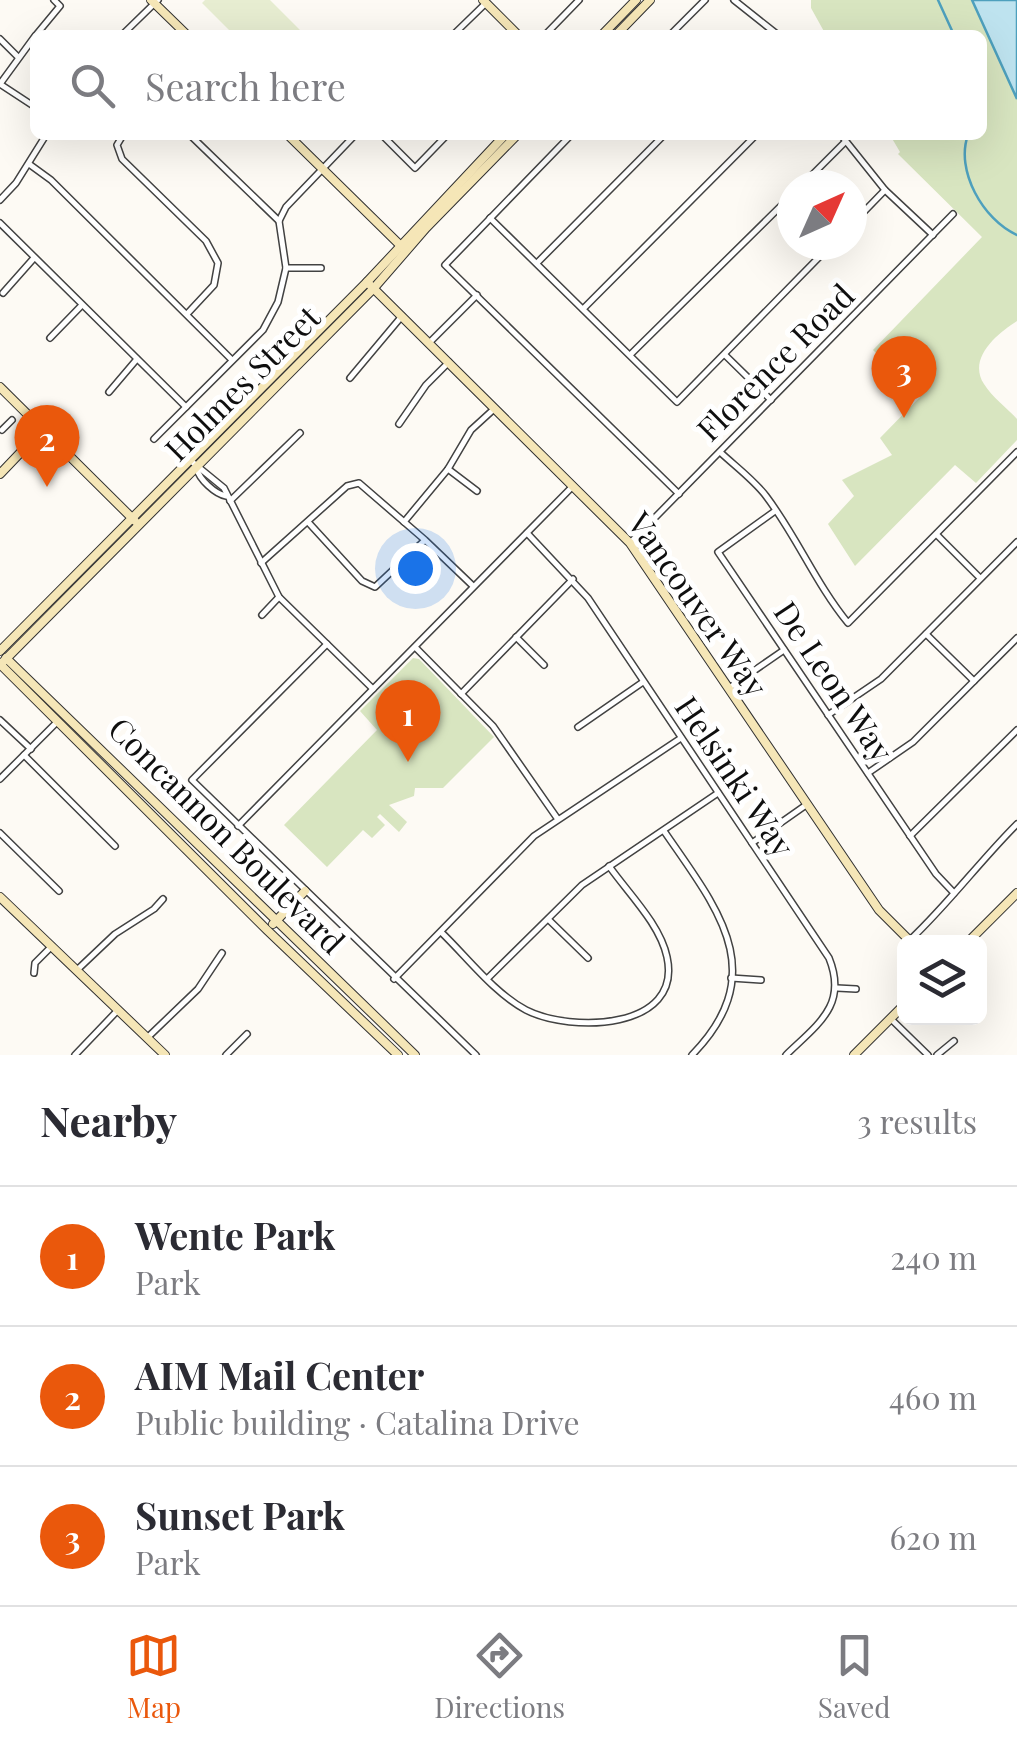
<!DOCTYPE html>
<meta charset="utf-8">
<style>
:root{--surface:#fff;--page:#f2f2f3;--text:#2b2b33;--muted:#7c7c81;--line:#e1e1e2;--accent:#ea580c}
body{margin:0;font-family:"Playfair Display",serif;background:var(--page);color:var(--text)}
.controls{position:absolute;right:30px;bottom:30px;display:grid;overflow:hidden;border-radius:15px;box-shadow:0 10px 40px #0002}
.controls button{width:90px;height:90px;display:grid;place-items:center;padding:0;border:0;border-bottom:2px solid var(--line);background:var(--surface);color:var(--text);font:50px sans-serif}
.compass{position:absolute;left:777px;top:170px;width:90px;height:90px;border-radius:50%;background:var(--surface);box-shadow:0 10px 40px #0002;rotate:45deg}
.you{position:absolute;left:415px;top:568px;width:35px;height:35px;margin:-25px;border:8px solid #fff;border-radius:50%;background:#1a73e8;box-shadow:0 0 0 15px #1a73e833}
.badge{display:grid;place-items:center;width:65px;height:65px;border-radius:50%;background:var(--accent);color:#fff;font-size:32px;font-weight:700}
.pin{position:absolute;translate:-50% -82px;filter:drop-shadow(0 2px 5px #0008)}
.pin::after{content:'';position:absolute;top:52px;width:35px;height:30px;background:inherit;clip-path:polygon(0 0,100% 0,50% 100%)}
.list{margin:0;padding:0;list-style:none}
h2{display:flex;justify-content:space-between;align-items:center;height:130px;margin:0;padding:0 40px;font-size:42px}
h2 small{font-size:32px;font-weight:400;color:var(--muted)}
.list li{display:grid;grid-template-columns:65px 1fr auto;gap:30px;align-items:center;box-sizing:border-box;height:140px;padding:0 40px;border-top:2px solid var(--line)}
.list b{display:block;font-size:38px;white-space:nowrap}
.list p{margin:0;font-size:32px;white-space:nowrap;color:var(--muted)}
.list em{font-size:32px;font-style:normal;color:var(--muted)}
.icon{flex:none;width:55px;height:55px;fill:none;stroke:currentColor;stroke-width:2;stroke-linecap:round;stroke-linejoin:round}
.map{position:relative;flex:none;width:1017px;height:1055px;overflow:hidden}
.search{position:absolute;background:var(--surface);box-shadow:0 10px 40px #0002;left:30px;right:30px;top:30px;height:110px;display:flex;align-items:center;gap:25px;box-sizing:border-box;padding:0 35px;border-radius:15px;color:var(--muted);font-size:38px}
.sheet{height:550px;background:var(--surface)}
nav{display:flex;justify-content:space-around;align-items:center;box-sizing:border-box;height:140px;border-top:2px solid var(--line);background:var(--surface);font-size:28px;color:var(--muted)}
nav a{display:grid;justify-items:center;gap:5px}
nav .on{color:var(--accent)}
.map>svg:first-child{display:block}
.green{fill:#d8e5c0}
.pitch{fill:#e7edd1}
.water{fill:#bee3ef;stroke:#4ea0bd;stroke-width:2.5}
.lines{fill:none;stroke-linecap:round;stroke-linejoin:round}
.stream{stroke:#4ea0bd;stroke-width:2.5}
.street-casing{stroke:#424242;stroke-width:8}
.secondary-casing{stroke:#313131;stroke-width:10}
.street{stroke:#fff;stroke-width:5}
.secondary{stroke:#f5e6b7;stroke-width:8}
.labels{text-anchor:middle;stroke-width:10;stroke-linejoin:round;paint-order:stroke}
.street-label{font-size:32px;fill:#0f0f0f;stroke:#fff}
</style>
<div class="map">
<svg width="1017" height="1055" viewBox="0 0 1017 1055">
<rect width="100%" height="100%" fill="#fdfaf4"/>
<g class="green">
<path d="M811,0H1017V321C998,333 967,358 984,384C992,397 1007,408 1017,419V440L976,483L955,465L855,566L828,524L854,496L842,480L892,455L880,438L920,397L873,350L982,237L898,154L900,152L890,135H982V35H826L811,8Z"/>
<path d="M413,658L419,659L494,737L443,788H415L414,796L389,805L407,822L399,832L380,814L377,817L385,825L372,838L363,830L327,867L284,825L377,730L360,711Z"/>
</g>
<path class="pitch" d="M205,0H270L305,35H234L202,3Z"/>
<path class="water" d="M972,0H1017V99Z"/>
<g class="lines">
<g class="stream">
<path d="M938,0L954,35"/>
<path d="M968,135C955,170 983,220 1017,235"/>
</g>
<defs>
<g id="street">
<path d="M734,0L778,35"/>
<path d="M36,35L60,6L54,0"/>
<path d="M122,35L158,0"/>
<path d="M453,35L486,3"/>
<path d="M545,35L579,0"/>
<path d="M670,35L705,0"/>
<path d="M0,39L18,57"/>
<path d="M0,84L35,36"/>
<path d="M0,84L35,107"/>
<path d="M123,135L117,145L122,159L206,241L218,263L214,285L187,314"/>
<path d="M190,135L279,221"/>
<path d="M382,135L415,168L447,135"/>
<path d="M571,135L445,265L679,494"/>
<path d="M841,135L885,190L933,235"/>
<path d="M29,164L51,180L232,360"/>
<path d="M802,185L845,142"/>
<path d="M0,200L16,183L46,135"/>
<path d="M490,218L677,402L831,245"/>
<path d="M0,223L186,407"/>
<path d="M852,224L885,190"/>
<path d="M537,263L664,135"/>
<path d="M286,268H321"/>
<path d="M3,293L34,258"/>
<path d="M583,309L756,135"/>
<path d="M50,338L82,305"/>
<path d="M429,343L477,295"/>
<path d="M631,354L792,195"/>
<path d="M725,355L771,400"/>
<path d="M350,378L402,316"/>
<path d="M109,392L137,359"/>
<path d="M399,424L426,385L449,362"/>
<path d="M2,430L12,420"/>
<path d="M154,439L263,330L278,302L286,268L279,221L286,207L355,135"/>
<path d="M720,452C735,466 754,480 766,496C797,537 816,584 848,623L1017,452"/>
<path d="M191,461L224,488L279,597L373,689"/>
<path d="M197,469C199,479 215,494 226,496"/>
<path d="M448,469L477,491"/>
<path d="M230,501L300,433"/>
<path d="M775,511L718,552L936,874L954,893"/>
<path d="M308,522L362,581L375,587L424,541"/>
<path d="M404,522L448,469L471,430L494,409"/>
<path d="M527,533L588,598L829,958C848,1005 818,1024 786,1055"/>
<path d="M938,536L980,578"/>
<path d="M630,543L953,214"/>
<path d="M261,563L347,486L359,483L425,540L473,586"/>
<path d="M262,615L279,597"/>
<path d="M926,634L974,681"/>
<path d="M516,637L544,665"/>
<path d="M327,644L192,780L476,1055"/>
<path d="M416,648L493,726L557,818"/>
<path d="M729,688L784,650"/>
<path d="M461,694L573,579"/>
<path d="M828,715L881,679L1017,542"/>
<path d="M0,720L31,749"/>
<path d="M578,727L643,682"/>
<path d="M24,755L115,846"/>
<path d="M868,773L913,742L1017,638"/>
<path d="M0,779L57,722"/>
<path d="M238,826L573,486"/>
<path d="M664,831C716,907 773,972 692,1055"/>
<path d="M0,833L59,891"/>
<path d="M910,836L1017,730"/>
<path d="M752,843L806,805"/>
<path d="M549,920L588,958"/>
<path d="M441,932C467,957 494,993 526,1010C571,1033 683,1030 667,957C660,924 628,893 609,866"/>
<path d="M911,939C949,903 980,861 1017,824"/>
<path d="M77,970L115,934L154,909L163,899"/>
<path d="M34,973L35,963L52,946"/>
<path d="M488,978L582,885L718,793"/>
<path d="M731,978L761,980"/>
<path d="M394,979L534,836L681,738"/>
<path d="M837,988L856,989"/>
<path d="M891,1019L928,1055"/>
<path d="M147,1038L198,989L222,953"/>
<path d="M75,1055L118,1010"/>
<path d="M226,1055L247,1034"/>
<path d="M937,1055L954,1041"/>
</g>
<g id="secondary">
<path d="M151,0L187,35"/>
<path d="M483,0L518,35"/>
<path d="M602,35L636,0"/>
<path d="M616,35L650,0"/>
<path d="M288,135L403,248"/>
<path d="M367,282L630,543L879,910L911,942"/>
<path d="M0,387L135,521"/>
<path d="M0,474L43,429"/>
<path d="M0,651L367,282L505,135"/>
<path d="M6,658L415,1055"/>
<path d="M0,664L267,930L398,1055"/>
<path d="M0,665L374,288L426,228L517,135"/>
<path d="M0,897L165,1055"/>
<path d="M273,924L305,891"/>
<path d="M968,942L1017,893"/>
<path d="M854,1055L904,1005"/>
</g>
</defs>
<use href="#street" class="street-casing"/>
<use href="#secondary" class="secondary-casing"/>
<use href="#street" class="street"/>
<use href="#secondary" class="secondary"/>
</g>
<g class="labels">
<g class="street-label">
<text transform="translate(776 363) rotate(-45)" y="11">Florence Road</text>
<text transform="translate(243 384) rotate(-45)" y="11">Holmes Street</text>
<text transform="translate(697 605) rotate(55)" y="11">Vancouver Way</text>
<text transform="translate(833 682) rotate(56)" y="11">De Leon Way</text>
<text transform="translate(734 777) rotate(56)" y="11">Helsinki Way</text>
<text transform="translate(226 836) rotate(45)" y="11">Concannon Boulevard</text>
</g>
</g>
</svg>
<div class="controls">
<button><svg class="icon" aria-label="layers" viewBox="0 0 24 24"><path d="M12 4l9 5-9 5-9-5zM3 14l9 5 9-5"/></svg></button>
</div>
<svg class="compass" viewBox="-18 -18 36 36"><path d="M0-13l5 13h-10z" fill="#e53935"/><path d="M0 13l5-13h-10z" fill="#7c7c81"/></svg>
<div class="you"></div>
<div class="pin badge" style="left:408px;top:762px">1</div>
<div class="pin badge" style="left:47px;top:487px">2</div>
<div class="pin badge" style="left:904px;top:418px">3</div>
<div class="search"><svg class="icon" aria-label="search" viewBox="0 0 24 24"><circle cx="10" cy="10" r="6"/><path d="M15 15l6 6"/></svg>Search here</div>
</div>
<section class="sheet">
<h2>Nearby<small>3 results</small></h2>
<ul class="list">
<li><span class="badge">1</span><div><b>Wente Park</b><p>Park</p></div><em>240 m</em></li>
<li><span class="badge">2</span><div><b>AIM Mail Center</b><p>Public building · Catalina Drive</p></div><em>460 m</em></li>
<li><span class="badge">3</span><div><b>Sunset Park</b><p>Park</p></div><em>620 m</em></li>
</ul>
</section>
<nav>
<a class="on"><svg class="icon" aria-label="map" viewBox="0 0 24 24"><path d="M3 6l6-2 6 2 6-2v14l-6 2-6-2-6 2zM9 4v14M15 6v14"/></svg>Map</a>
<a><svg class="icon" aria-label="directions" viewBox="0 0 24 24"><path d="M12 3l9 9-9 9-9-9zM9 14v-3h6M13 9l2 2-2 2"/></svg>Directions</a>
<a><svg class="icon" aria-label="saved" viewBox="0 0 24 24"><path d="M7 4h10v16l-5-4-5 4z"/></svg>Saved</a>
</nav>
